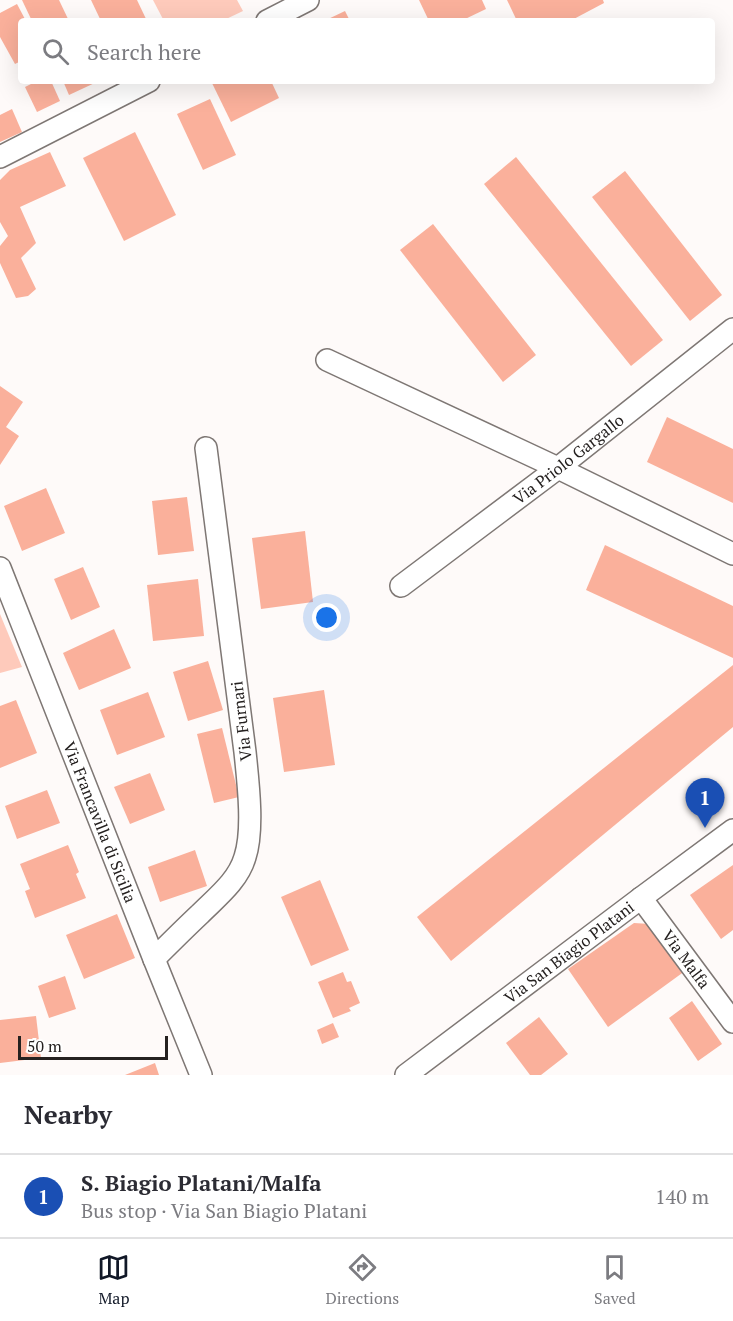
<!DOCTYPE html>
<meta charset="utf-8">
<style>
:root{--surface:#fff;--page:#f7f7f7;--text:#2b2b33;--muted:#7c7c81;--line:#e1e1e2;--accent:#111827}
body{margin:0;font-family:"PT Serif",serif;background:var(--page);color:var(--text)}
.scale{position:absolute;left:18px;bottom:15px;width:150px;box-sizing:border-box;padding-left:6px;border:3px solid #252120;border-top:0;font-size:16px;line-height:21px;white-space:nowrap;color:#252120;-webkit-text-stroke:4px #fff;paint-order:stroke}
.you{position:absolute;left:327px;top:618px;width:21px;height:21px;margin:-15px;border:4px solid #fff;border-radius:50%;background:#1a73e8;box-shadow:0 0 0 9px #1a73e833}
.badge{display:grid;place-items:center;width:39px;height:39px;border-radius:50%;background:var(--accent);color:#fff;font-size:20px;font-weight:700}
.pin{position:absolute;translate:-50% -50px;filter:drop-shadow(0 2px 3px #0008)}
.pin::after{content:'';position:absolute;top:32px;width:21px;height:18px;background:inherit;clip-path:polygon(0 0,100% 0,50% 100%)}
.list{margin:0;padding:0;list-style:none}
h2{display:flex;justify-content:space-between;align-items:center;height:78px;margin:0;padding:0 24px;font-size:26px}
h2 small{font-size:20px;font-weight:400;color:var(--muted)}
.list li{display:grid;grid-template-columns:39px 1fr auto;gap:18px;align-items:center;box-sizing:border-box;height:84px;padding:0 24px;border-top:2px solid var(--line)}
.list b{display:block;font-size:22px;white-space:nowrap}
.list p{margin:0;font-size:20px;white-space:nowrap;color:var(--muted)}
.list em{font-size:20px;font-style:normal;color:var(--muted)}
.icon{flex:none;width:33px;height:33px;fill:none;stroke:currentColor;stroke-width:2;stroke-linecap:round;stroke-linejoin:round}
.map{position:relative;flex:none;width:733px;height:1075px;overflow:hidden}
.search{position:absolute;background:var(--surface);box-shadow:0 6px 24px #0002;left:18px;right:18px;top:18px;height:66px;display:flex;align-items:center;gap:15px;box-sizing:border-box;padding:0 21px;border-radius:6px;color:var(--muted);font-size:22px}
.sheet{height:162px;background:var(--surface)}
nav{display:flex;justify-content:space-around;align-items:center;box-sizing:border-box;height:84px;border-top:2px solid var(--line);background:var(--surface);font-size:16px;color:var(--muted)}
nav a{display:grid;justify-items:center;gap:3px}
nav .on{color:var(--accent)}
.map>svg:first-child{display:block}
.green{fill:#fecabb}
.building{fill:#fab09b}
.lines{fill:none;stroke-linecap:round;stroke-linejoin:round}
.minor-casing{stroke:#7e7774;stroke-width:24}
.minor{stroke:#fff;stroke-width:21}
.labels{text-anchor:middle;stroke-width:5;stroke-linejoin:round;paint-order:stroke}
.street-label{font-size:16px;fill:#252120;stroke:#fff}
</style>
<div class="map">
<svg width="733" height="1075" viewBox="0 0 733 1075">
<rect width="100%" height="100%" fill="#fefaf9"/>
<g class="green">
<path d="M153,0H237L243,11L222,21H164Z"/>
<path d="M0,614L22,667L0,673Z"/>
</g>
<g class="building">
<path d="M22,0H59L69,21H32Z"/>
<path d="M91,0H137L147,21H101Z"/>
<path d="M419,0H482L486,9L461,21H429Z"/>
<path d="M507,0H603L604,3L570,21H517Z"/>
<path d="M17,4L26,21H21V61L15,64L0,37V13Z"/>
<path d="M345,11L350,21H324Z"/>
<path d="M37,81H51L60,101L37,112L25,87Z"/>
<path d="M63,81H99L69,95Z"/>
<path d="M211,81H271L279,98L231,122Z"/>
<path d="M210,99L236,155L203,170L177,114Z"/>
<path d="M12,109L22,132L0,142V115Z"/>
<path d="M135,132L176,215L124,241L83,158Z"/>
<path d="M50,152L66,186L20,207L36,243L21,258L36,289L28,296L16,298L0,263V246L8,236L0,222V180L10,170Z"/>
<path d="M516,157L663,340L631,366L484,184Z"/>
<path d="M625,171L722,295L690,321L592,197Z"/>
<path d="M433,224L536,355L503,382L400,250Z"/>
<path d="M0,386L23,402L6,427L19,436L0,465Z"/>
<path d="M667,417L733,449V503L647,462Z"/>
<path d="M46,488L65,533L22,551L4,506Z"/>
<path d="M187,497L194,551L158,555L152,501Z"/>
<path d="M305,531L313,602L261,609L252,538Z"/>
<path d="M605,545L733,606V658L586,590Z"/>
<path d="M83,567L100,607L71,620L54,579Z"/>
<path d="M198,579L204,636L153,641L147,585Z"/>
<path d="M114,629L131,668L79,690L63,653Z"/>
<path d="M208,661L223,710L188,721L173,672Z"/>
<path d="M733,665V727L451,961L417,917Z"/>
<path d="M324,690L335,765L284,772L273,698Z"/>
<path d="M148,692L165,737L117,755L100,710Z"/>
<path d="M16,700L37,753L0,768V706Z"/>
<path d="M222,728L239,797L214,803L197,734Z"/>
<path d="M150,773L165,810L130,824L114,787Z"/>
<path d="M47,790L60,823L17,839L5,806Z"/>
<path d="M68,845L79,872L76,874L86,898L35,918L25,891L30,889L20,864Z"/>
<path d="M195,850L207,886L160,902L148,867Z"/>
<path d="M733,865V930L721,939L690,895Z"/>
<path d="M320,880L349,950L311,966L281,897Z"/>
<path d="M117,914L135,958L84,979L66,935Z"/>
<path d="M634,923L650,924L685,971L608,1027L568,969Z"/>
<path d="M343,972L347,982L351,981L360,1003L349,1008L351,1011L333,1018L318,982Z"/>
<path d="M65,976L76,1009L49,1018L38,986Z"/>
<path d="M692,1001L722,1044L698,1061L669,1018Z"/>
<path d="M36,1016L41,1058L0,1063V1020Z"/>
<path d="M539,1017L568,1054L541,1075H530L506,1043Z"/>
<path d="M333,1023L339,1037L322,1044L317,1030Z"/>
<path d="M155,1063L159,1075H125Z"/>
</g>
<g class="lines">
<defs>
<g id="minor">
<path d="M267,21L308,0"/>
<path d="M0,157L149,81"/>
<path d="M327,360L558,468L733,554"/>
<path id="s1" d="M0,568L154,959L201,1075"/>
<path id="s2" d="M401,586L558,468L733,329"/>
<path id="s3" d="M641,898L733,1022"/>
<path d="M154,959C169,944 184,929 200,914C217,897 238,881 245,857C254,830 248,781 245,752L206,448"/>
<path id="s4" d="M406,1075L641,898L733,830"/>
</g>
</defs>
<use href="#minor" class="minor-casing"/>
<use href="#minor" class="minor"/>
</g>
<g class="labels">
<g class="street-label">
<text dy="6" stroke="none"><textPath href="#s2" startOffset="210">Via Priolo Gargallo</textPath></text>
<text transform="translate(241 721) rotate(-97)" y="6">Via Furnari</text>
<text dy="6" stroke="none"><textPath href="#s1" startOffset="273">Via Francavilla di Sicilia</textPath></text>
<text dy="6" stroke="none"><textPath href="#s4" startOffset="204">Via San Biagio Platani</textPath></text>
<text dy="6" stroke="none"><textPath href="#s3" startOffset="76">Via Malfa</textPath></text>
</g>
</g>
</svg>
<div class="scale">50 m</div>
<div class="you"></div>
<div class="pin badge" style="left:705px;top:828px;background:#1a4fb4">1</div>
<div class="search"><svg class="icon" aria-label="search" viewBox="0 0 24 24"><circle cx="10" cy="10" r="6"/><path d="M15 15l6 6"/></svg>Search here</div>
</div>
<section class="sheet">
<h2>Nearby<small></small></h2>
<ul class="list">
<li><span class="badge" style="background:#1a4fb4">1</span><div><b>S. Biagio Platani/Malfa</b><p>Bus stop · Via San Biagio Platani</p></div><em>140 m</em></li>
</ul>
</section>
<nav>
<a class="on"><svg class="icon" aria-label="map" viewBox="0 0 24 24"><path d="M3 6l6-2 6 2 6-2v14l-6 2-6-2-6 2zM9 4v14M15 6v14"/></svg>Map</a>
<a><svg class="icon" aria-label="directions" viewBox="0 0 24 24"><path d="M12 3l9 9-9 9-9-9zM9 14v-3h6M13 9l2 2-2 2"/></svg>Directions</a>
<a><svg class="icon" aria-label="saved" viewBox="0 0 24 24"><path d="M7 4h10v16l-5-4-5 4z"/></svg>Saved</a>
</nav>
